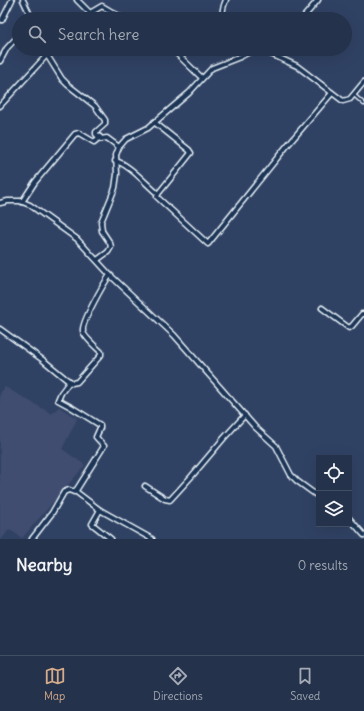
<!DOCTYPE html>
<style>
:root{--surface:#24324b;--page:#2c3a52;--text:#f1f3f6;--muted:#a3aab5;--line:#414d63;--accent:#d6ab8b}
body{margin:0;font-family:Delius,sans-serif;background:var(--page);color:var(--text)}
.controls{position:absolute;right:12px;bottom:12px;display:grid;overflow:hidden;border-radius:0px;box-shadow:0 4px 16px #0002}
.controls button{width:36px;height:36px;display:grid;place-items:center;padding:0;border:0;border-bottom:1px solid var(--line);background:var(--surface);color:var(--text);font:20px sans-serif}
.list{margin:0;padding:0;list-style:none}
h2{display:flex;justify-content:space-between;align-items:center;height:52px;margin:0;padding:0 16px;font-size:17px}
h2 small{font-size:13px;font-weight:400;color:var(--muted)}
.icon{flex:none;width:22px;height:22px;fill:none;stroke:currentColor;stroke-width:2;stroke-linecap:round;stroke-linejoin:round}
.map{position:relative;flex:none;width:364px;height:539px;overflow:hidden}
.search{position:absolute;background:var(--surface);box-shadow:0 4px 16px #0002;left:12px;right:12px;top:12px;height:44px;display:flex;align-items:center;gap:10px;box-sizing:border-box;padding:0 14px;border-radius:22px;color:var(--muted);font-size:15px}
.sheet{height:116px;background:var(--surface)}
nav{display:flex;justify-content:space-around;align-items:center;box-sizing:border-box;height:56px;border-top:1px solid var(--line);background:var(--surface);font-size:11px;color:var(--muted)}
nav a{display:grid;justify-items:center;gap:2px}
nav .on{color:var(--accent)}
.map>svg:first-child{display:block}
.built{fill:#414e70}
.lines{fill:none;stroke-linecap:round;stroke-linejoin:round}
.lane-casing{stroke:#e8f1f8;stroke-width:5}
.street-casing{stroke:#e8f1f8;stroke-width:7}
.lane{stroke:#1d3557;stroke-width:2}
.street{stroke:#1d3557;stroke-width:4}
</style>
<div class="map">
<svg width="364" height="539" viewBox="0 0 364 539">
<rect width="100%" height="100%" fill="#304264"/>
<filter id="ink" filterUnits="userSpaceOnUse"><feTurbulence type="fractalNoise" baseFrequency=".025" numOctaves="2"/><feDisplacementMap in="SourceGraphic" scale="8" xChannelSelector="R" yChannelSelector="G"/><feConvolveMatrix kernelMatrix="1 2 1 2 8 2 1 2 1" color-interpolation-filters="sRGB"/></filter>
<g filter="url(#ink)">
<path class="built" d="M5,387L52,414L59,407L77,419L62,449L85,465L22,538L9,529L2,539H0V394Z"/>
<g class="lines">
<defs>
<path id="lane" d="M354,95L364,104"/>
<g id="street">
<path d="M23,0L32,19"/>
<path d="M77,0L90,13L102,6L124,19"/>
<path d="M226,0C223,8 220,13 227,19"/>
<path d="M302,19L318,0"/>
<path d="M2,20L12,0"/>
<path d="M172,49L202,78"/>
<path d="M260,49L297,66L343,101L350,99L364,82"/>
<path d="M271,54L276,49"/>
<path d="M47,55L62,79L68,85L95,106L105,120V124L96,132V134L101,139L107,138L119,147"/>
<path d="M0,61L7,48L19,35"/>
<path d="M0,106L45,57L47,53L45,49"/>
<path d="M154,122L189,150L191,153L158,194L157,197L208,244L286,147L332,93"/>
<path d="M115,161C128,163 147,185 158,194"/>
<path d="M22,202L35,182L75,134L79,133L94,142L100,137"/>
<path d="M0,203L8,201H20L30,205L77,239L110,275L174,335L255,427L276,446L291,475L297,481L319,497"/>
<path d="M97,260L108,252L111,247L110,243L102,231L101,222L115,188L117,174L116,155L119,147L126,139L148,128L189,93L212,68L240,57L255,49"/>
<path d="M322,308L349,328L352,326L362,314H364"/>
<path d="M0,329L43,360L66,379L72,383L77,382L101,355V352C97,348 83,336 83,331C81,323 104,283 110,275"/>
<path d="M145,486L165,499L170,500L191,477L224,438L245,415"/>
<path d="M75,491L100,510L92,524L111,539"/>
<path d="M100,510L152,539"/>
<path d="M349,518L364,535"/>
<path d="M32,539L52,513L64,492L69,490L74,492L77,489L104,446L96,437L100,428V425L71,407L58,400L61,393L70,381"/>
</g>
</defs>
<use href="#lane" class="lane-casing"/>
<use href="#street" class="street-casing"/>
<use href="#lane" class="lane"/>
<use href="#street" class="street"/>
</g>
</g>
</svg>
<div class="controls">
<button><svg class="icon" aria-label="locate" viewBox="0 0 24 24"><circle cx="12" cy="12" r="6"/><path d="M12 2v4M12 18v4M2 12h4M18 12h4"/></svg></button>
<button><svg class="icon" aria-label="layers" viewBox="0 0 24 24"><path d="M12 4l9 5-9 5-9-5zM3 14l9 5 9-5"/></svg></button>
</div>
<div class="search"><svg class="icon" aria-label="search" viewBox="0 0 24 24"><circle cx="10" cy="10" r="6"/><path d="M15 15l6 6"/></svg>Search here</div>
</div>
<section class="sheet">
<h2>Nearby<small>0 results</small></h2>
<ul class="list">
</ul>
</section>
<nav>
<a class="on"><svg class="icon" aria-label="map" viewBox="0 0 24 24"><path d="M3 6l6-2 6 2 6-2v14l-6 2-6-2-6 2zM9 4v14M15 6v14"/></svg>Map</a>
<a><svg class="icon" aria-label="directions" viewBox="0 0 24 24"><path d="M12 3l9 9-9 9-9-9zM9 14v-3h6M13 9l2 2-2 2"/></svg>Directions</a>
<a><svg class="icon" aria-label="saved" viewBox="0 0 24 24"><path d="M7 4h10v16l-5-4-5 4z"/></svg>Saved</a>
</nav>
